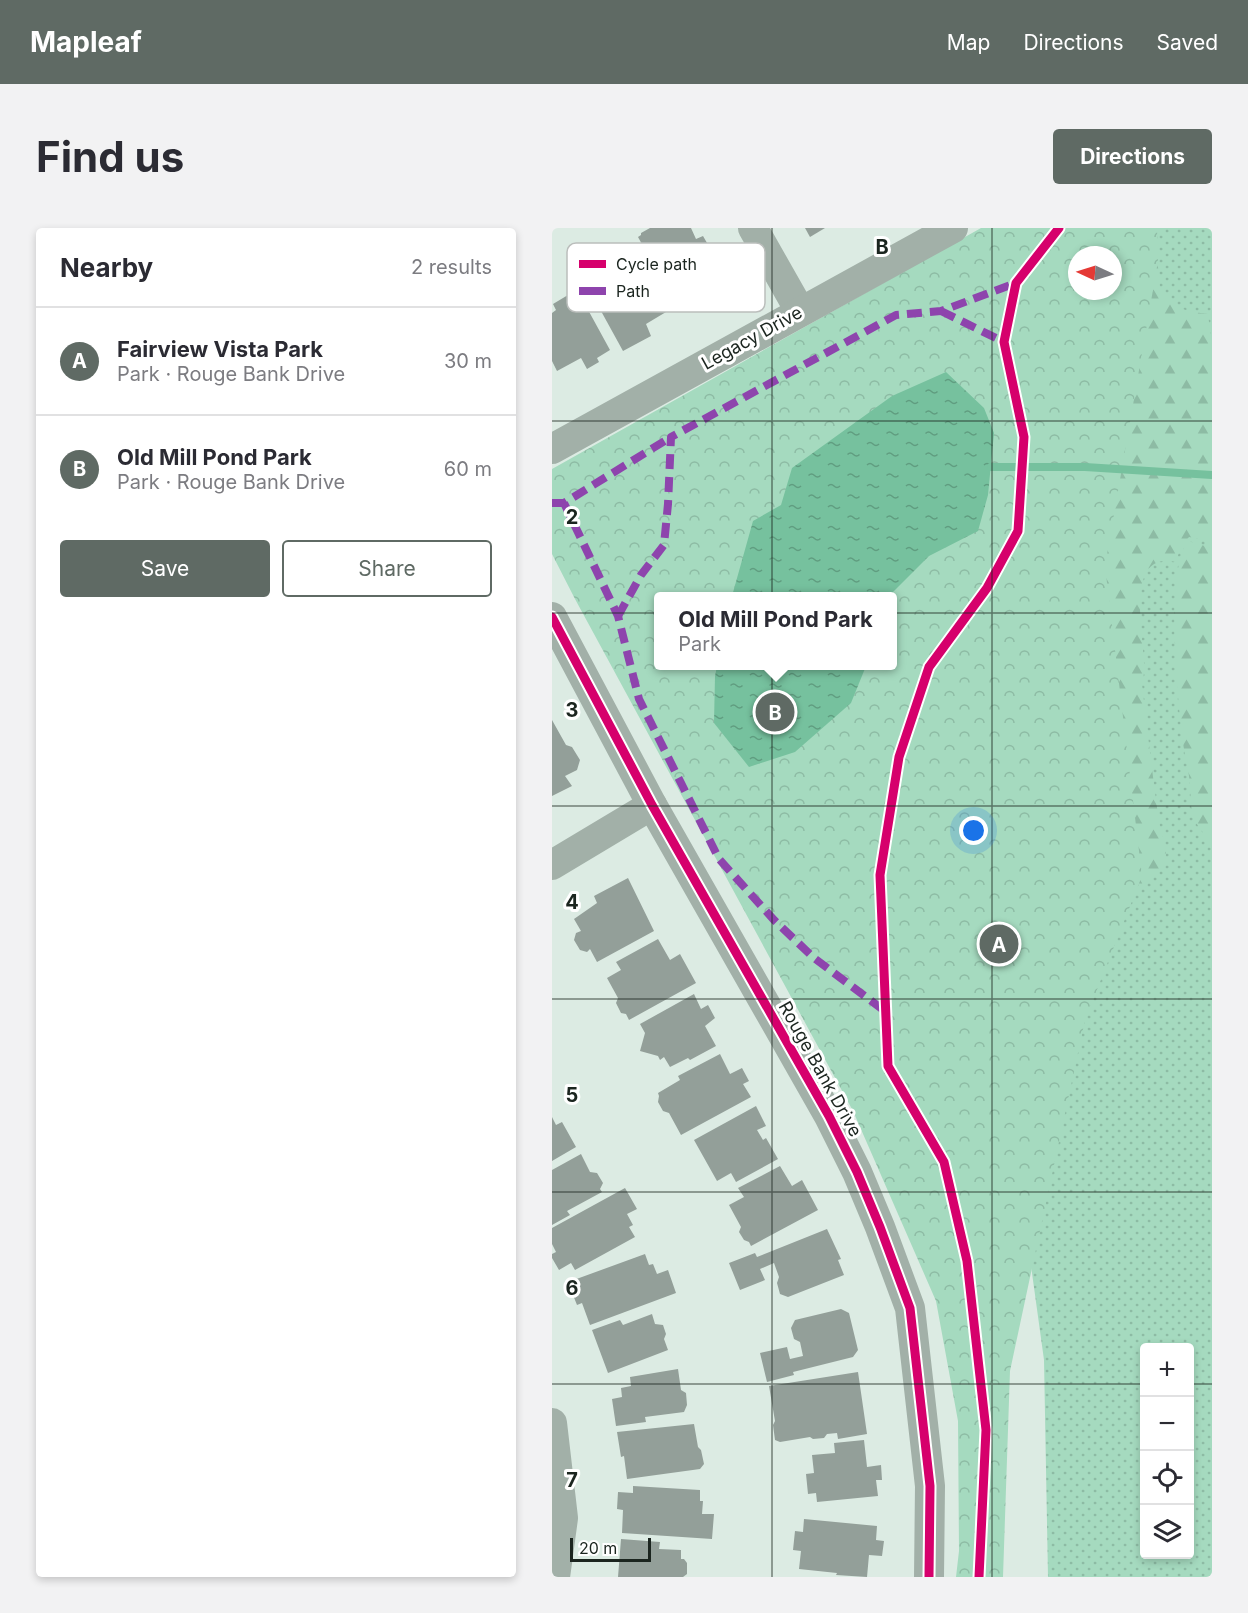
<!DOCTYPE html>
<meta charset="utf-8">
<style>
:root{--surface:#fff;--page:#f2f2f3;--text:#2b2b33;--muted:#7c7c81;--line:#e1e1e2;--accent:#5f6a64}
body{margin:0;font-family:Inter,sans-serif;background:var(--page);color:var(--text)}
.controls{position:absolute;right:18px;bottom:18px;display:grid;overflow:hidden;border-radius:6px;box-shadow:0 3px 9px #0003}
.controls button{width:54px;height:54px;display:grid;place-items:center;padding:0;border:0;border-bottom:2px solid var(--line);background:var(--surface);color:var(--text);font:30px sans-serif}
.compass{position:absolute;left:516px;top:18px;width:54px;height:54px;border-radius:50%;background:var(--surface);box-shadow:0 3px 9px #0003;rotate:274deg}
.scale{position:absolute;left:18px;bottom:15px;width:81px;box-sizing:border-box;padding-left:6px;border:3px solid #1b251f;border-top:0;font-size:16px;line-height:21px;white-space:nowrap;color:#1b251f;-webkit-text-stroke:4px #fff;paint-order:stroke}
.you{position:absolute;left:422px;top:603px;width:21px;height:21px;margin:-15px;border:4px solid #fff;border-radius:50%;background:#1a73e8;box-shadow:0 0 0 9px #1a73e833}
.badge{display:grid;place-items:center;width:39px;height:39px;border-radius:50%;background:var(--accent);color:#fff;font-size:20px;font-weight:700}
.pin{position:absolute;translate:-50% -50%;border:3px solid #fff;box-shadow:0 2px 6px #0006}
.popup{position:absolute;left:102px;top:364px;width:243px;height:78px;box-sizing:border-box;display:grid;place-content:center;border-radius:6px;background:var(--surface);filter:drop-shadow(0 2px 4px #0005);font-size:20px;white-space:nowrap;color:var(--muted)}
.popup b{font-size:22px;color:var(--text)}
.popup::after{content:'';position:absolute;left:50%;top:100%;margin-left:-12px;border:12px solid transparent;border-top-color:var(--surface)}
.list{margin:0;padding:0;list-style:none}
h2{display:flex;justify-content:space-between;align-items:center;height:78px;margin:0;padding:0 24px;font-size:26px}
h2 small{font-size:20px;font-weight:400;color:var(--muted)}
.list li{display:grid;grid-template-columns:39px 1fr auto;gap:18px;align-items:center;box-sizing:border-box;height:108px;padding:0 24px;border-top:2px solid var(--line)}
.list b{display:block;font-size:22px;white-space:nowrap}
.list p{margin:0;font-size:20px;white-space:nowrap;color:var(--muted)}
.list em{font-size:20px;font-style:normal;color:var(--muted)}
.actions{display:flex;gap:12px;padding:18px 24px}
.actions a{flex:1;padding:14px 0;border:2px solid var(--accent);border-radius:6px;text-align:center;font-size:21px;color:var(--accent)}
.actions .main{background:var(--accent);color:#fff}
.icon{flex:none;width:33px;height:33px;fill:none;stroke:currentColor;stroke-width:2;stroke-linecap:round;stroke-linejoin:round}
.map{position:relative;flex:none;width:660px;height:1349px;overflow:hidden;border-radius:6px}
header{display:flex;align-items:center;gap:36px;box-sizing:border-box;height:84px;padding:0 30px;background:var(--accent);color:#fff}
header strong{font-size:28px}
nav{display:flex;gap:33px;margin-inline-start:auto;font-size:21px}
.intro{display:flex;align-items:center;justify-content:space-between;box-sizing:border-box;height:144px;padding:0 36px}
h1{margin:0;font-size:42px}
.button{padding:15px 27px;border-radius:6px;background:var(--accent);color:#fff;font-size:21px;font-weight:700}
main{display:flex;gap:36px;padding:0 36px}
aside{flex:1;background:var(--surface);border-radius:6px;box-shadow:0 3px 9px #0003}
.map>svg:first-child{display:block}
.grass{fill:url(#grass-dots);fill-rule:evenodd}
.forest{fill:url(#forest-firs);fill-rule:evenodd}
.park{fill:url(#park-crowns);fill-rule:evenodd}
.water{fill:url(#water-ripples)}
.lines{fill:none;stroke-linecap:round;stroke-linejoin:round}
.stream{stroke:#76c19e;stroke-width:8}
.building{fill:#939f99}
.street{stroke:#a2b0a8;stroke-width:30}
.quiet{stroke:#8e44ad;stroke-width:8;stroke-dasharray:15 8;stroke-linecap:butt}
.cycleway-casing{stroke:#fff;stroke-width:13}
.cycleway{stroke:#d6006c;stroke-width:9}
.grid{fill:none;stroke:#1b251f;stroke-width:1.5;stroke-opacity:0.55}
.labels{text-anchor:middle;stroke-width:6;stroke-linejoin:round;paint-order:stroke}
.street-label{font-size:18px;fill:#1b251f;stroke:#fff}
.key{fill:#fff;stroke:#bbbebc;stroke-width:1.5}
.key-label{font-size:16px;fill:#1b251f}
.grid-label{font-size:20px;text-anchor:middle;font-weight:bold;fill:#1b251f;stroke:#fff;stroke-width:6;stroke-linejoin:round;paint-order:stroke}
</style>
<header>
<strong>Mapleaf</strong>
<nav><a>Map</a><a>Directions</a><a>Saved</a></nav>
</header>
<div class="intro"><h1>Find us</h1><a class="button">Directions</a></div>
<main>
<aside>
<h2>Nearby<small>2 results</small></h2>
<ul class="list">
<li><span class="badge">A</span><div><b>Fairview Vista Park</b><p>Park · Rouge Bank Drive</p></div><em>30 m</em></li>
<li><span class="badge">B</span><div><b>Old Mill Pond Park</b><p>Park · Rouge Bank Drive</p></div><em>60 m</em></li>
</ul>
<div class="actions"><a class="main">Save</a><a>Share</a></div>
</aside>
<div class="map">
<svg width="660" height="1349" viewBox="0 0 660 1349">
<defs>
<pattern id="grass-dots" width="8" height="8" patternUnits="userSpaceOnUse" patternTransform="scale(1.5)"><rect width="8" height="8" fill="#a5dabf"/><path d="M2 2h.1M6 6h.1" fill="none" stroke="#8dbba4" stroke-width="1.8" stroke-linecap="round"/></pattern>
<pattern id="forest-firs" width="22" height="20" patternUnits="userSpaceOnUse" patternTransform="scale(1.5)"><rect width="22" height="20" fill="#a5dabf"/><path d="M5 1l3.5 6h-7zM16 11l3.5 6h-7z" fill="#8dbba4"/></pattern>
<pattern id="park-crowns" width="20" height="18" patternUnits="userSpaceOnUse" patternTransform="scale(1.5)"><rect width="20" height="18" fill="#a5dabf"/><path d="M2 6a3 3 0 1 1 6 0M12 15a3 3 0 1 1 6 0" fill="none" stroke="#8dbba4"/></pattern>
<pattern id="water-ripples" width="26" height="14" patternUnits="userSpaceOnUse" patternTransform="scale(1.5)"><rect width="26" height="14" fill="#76c19e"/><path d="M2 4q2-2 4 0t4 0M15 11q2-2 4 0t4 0" fill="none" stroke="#609d80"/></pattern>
</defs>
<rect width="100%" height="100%" fill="#dcebe3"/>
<path class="grass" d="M601,0H660V1349H496L492,1132L439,748ZM592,1120H638V1326H592Z"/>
<g class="forest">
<path d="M526,0H605C606,13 605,57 610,66C619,81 641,84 656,86L660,118V214L658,222L660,225V313L637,309L629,318L624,334C569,321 594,416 592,442C592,447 591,452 590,456C595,500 600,543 606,587C608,609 619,617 611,641L601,645L594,657L582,655L348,706ZM525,27H561V63H525Z"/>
<path d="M636,313L660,320V616C653,606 643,597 640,585C638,573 639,560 637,548C636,539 633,530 632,521C626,480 612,343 636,313Z"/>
</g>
<path class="park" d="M429,0H605L606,33L553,338L590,648L533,792L458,1143L451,1349H404L407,1323L406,1193L384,1073L301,883L23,371L0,326V241ZM525,27H561V63H525ZM106,368H340V438H106Z"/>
<g class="water">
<path d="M394,144L432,180L442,205L436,267L426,303L377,328L337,368H180L201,293L229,277L240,240L340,168Z"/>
<path d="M165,438H314L299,475L243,524L197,539L162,495L163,448Z"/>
</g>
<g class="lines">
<path class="stream" d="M439,239H533L660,247"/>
</g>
<g class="building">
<path d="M98,0H139L144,11L151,8L173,46L170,56L157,64L151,63L153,65L125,80L86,9L89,7V5Z"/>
<path d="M253,0H273L258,9Z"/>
<path d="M53,40L71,45L73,43L76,48L86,43L96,61L100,59L114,84L94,96L99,108L71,123L38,63L47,58Z"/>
<path d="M16,67L20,74L29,69L58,122L45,130L47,134L35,141L29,130L5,143L0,133V85L4,82L1,76Z"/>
<path d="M0,492L14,517L20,519L28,532L25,542L13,548L20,558L0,568Z"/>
<path d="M76,650L102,703L45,734L38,721L35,724L28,722L22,712L24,705L29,703L22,691L45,675L42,668Z"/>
<path d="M106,711L118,732L128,726L144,755L77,792L74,786L69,785L64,775L66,770L55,750L69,742L64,734Z"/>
<path d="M142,766L149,781L156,777L163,790L153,798L164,818L138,832L136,830L118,839L112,829L108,832L106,828L88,823L93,805L88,796Z"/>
<path d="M168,826L178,846L190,840L197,853L191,856L199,869L129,907L117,885L111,883L106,874L107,868L106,865L128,852L126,848Z"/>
<path d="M204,878L214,898L205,902L211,912L214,910L226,931L184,954L179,945L165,953L142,912Z"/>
<path d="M0,889L4,897L10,894L24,919L0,933Z"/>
<path d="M29,926L38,944L45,945L51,955L48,961L50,964L15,983L18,987L0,997V942Z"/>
<path d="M228,938L240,958L250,952L266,982L199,1018L197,1014L192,1012L187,1004L189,999L177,977L192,969L186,960Z"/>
<path d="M73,960L85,981L75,986L81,997L77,999L83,1009L23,1042L19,1035L7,1042L0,1030V1026L4,1024L0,1016V1000Z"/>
<path d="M275,1001L289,1031L286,1032L292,1047L236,1069L228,1066L225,1055L227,1049L222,1035L208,1041L213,1052L188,1062L177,1035L203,1025L205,1029Z"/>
<path d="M93,1026L97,1037L101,1036L105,1046L116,1042L124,1065L38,1097L30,1075L25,1077L19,1062L22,1061L19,1053Z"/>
<path d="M289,1081L297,1085L306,1122L301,1129L241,1144L242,1147L215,1154L208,1125L235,1119L238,1131L251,1128L248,1114L242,1111L239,1100L243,1092Z"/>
<path d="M100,1086L103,1096L111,1097L114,1106L112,1111L116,1122L56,1145L40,1102L68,1092L71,1097Z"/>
<path d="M126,1141L129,1162L134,1165L135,1177L132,1184L93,1189L94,1194L64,1198L60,1171L70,1169L69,1160L79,1158L78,1149Z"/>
<path d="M306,1144L315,1206L286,1211L285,1205L275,1206L272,1210L261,1211L258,1209L228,1214L223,1212L221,1197L223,1193L217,1158Z"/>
<path d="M142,1196L146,1219L149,1222L152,1236L148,1241L75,1251L72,1228L69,1229L65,1204Z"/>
<path d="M312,1212L315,1239L329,1237L330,1252H324L326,1268L265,1274L264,1265L256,1266L254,1246L262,1245L260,1227L283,1225L282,1215Z"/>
<path d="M81,1258L148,1262V1273H151L150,1286H162L160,1311L70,1305L71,1282L65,1281L66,1264L81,1265Z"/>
<path d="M252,1291L325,1298L324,1312L332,1313L330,1328L317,1327L315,1349L284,1347L285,1345L247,1341L249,1323L241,1322L243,1303L251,1304Z"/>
<path d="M69,1311L108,1314L107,1321L129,1322V1331H132L135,1335V1346L131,1349H66Z"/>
</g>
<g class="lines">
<g class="street">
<path d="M201,0L248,83"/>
<path d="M0,221L401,0"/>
<path d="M0,389L100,577L277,888L305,944L328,999L358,1080L378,1258L377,1349"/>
<path d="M0,637L100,577"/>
<path d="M0,1195L11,1290L3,1349"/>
</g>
<g class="quiet">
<path d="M389,83L452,114"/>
<path d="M0,275H12L119,209"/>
<path d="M12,275L66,388L87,471L167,631L222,692L262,730L334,784"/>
<path d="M66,388L89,347L112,317L116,276L119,209L344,87L389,83L464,55"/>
</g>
<defs>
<g id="cycleway">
<path d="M0,389L100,577L277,888L305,944L328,999L358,1080L378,1258L377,1349"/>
<path d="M427,1349L434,1202L415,1033L392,934L336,838L328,647L347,529L377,439L435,360L466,303L472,209L452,114L464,55L507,0"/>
</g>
</defs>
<use href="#cycleway" class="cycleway-casing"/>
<use href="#cycleway" class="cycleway"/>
</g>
<path class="grid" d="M220,0V1349M440,0V1349M0,193H660M0,385H660M0,578H660M0,771H660M0,964H660M0,1156H592M638,1156H660"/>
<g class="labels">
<g class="street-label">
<text transform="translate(200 110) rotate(-29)" y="6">Legacy Drive</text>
<text transform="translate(268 841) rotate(61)" y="6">Rouge Bank Drive</text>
</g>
</g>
<rect x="15" y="15" width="198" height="69" rx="9" class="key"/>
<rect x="27" y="32" width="27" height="8" fill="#d6006c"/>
<rect x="27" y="59" width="27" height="8" fill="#8e44ad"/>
<g class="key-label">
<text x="64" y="42">Cycle path</text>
<text x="64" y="69">Path</text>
</g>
<g class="grid-label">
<text x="330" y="26">B</text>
<text x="20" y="296">2</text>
<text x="20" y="489">3</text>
<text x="20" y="681">4</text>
<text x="20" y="874">5</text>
<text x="20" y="1067">6</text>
<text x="20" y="1259">7</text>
</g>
</svg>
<div class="controls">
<button>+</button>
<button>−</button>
<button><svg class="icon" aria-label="locate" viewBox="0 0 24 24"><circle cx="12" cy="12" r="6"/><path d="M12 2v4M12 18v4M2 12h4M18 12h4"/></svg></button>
<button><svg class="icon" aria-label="layers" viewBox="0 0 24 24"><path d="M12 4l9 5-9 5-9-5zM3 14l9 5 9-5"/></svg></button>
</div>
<svg class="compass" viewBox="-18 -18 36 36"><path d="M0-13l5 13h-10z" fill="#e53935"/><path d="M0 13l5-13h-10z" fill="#7c7c81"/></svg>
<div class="scale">20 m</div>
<div class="you"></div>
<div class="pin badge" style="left:447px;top:716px">A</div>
<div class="pin badge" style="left:223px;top:484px">B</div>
<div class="popup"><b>Old Mill Pond Park</b>Park</div>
</div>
</main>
